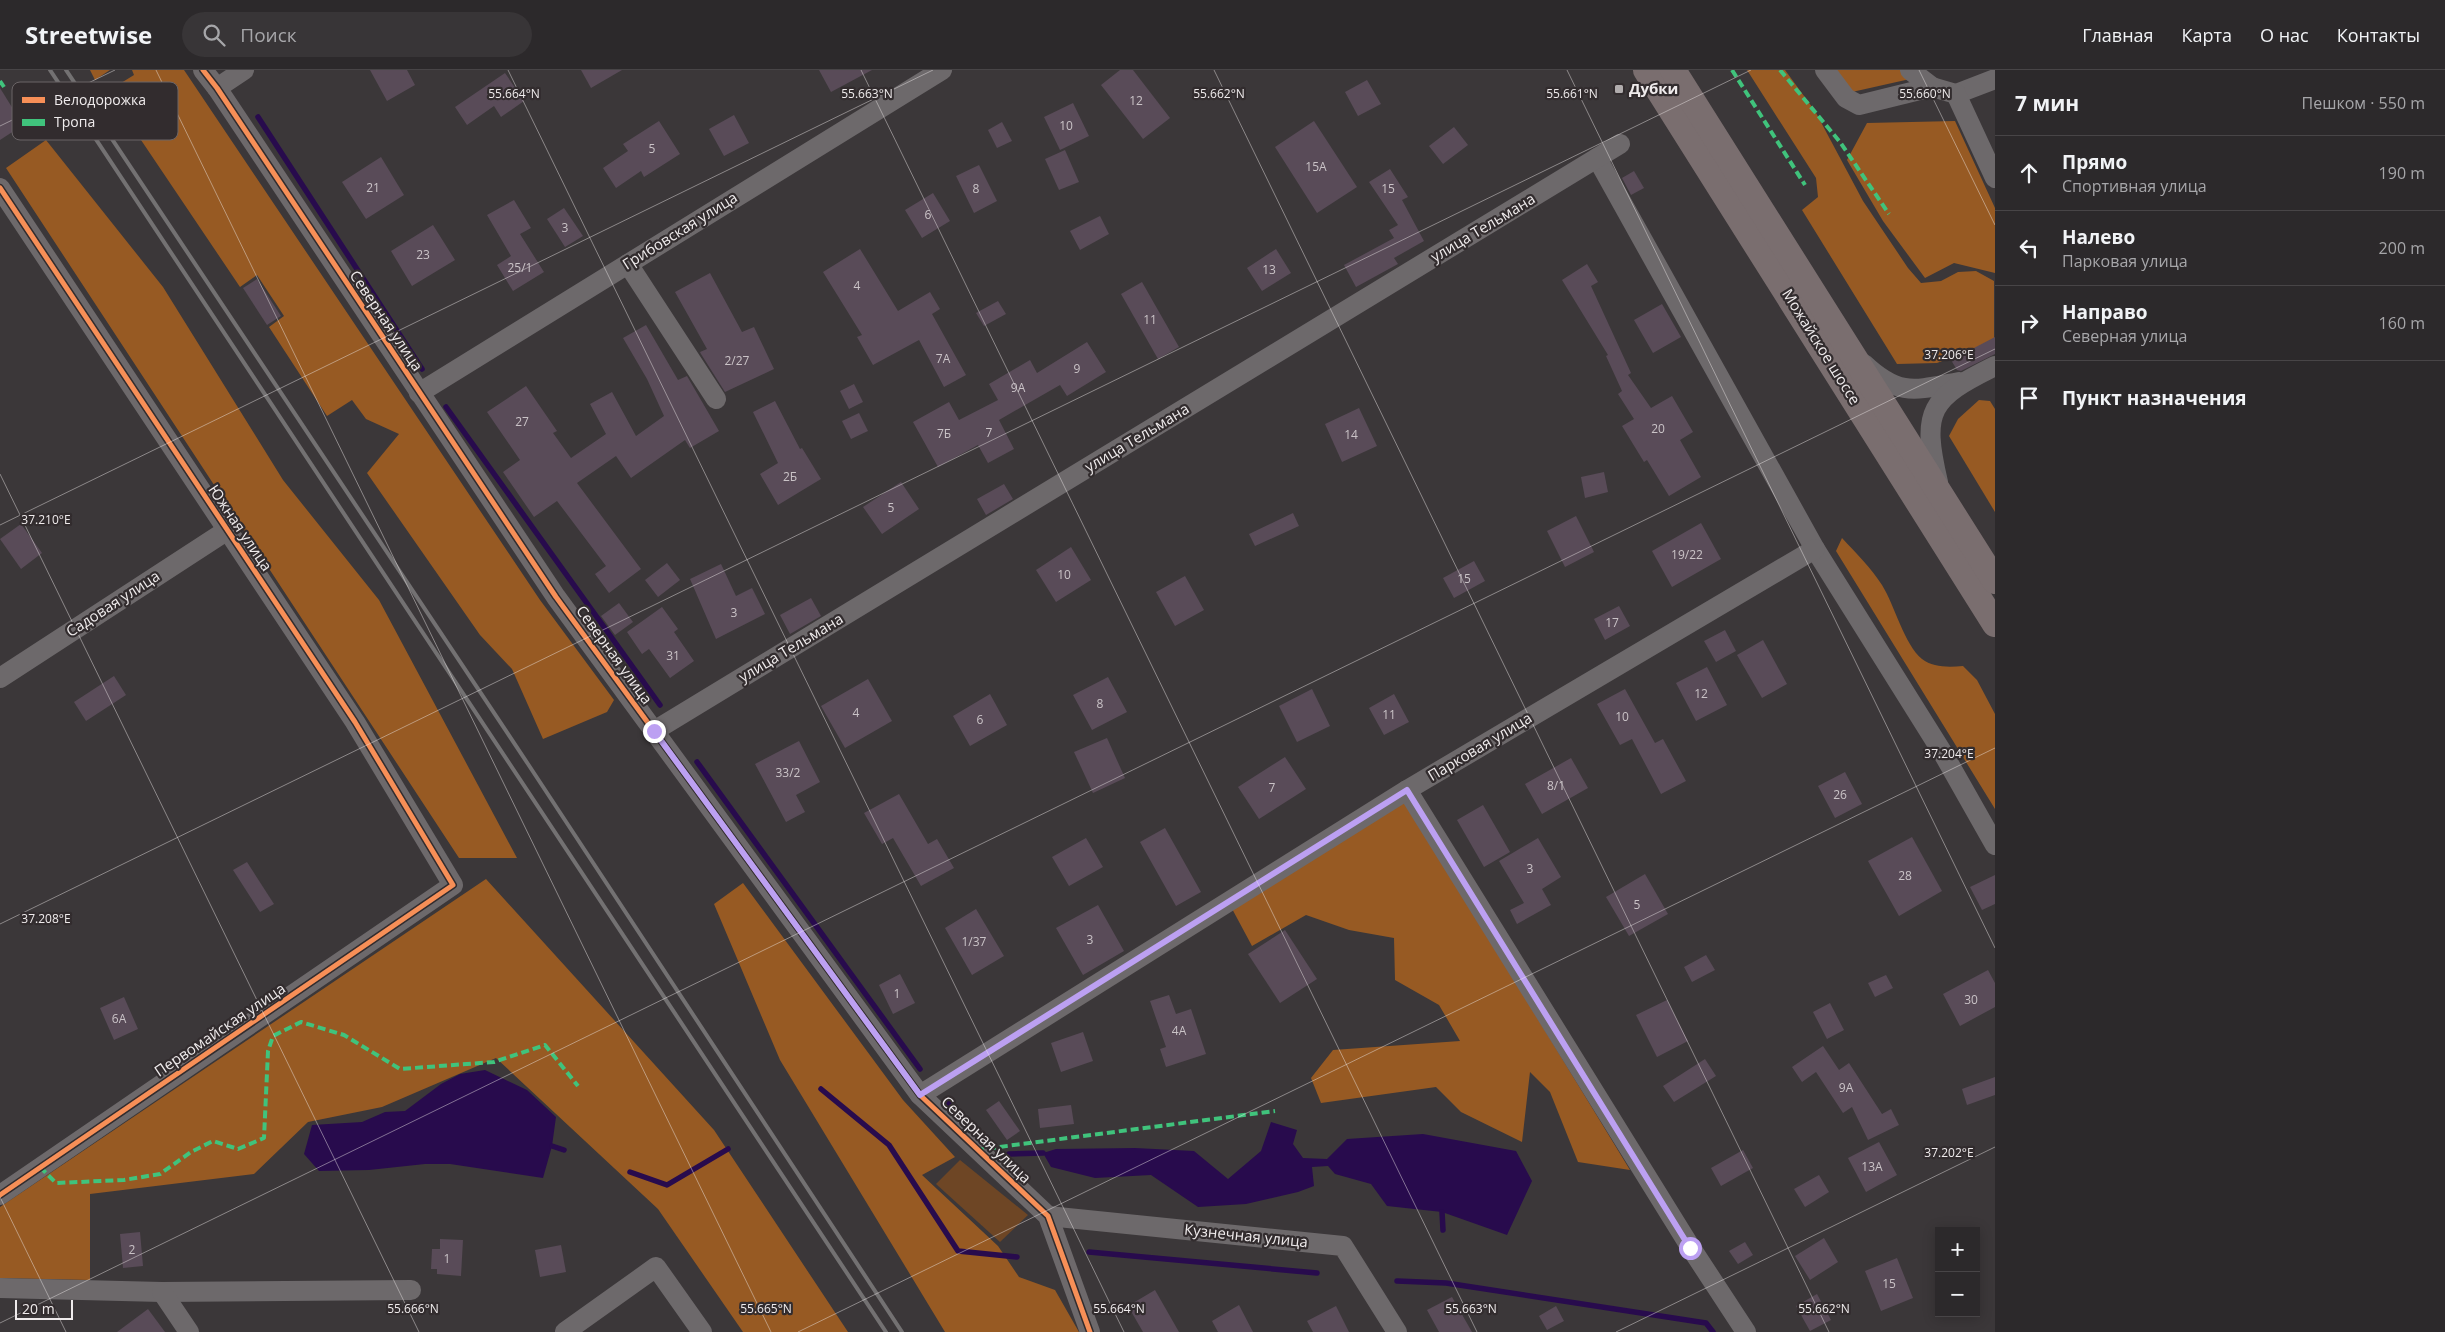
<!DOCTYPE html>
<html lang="ru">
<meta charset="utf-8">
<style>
:root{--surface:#2c292b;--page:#383537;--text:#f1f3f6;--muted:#a6a6a9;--line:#484547}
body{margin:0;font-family:"Open Sans",sans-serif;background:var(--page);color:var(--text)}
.controls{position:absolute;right:15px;bottom:15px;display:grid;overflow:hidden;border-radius:0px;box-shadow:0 2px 12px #0003}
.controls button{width:45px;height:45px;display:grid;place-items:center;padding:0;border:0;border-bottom:1px solid var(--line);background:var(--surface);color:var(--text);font:25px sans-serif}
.scale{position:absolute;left:15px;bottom:12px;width:58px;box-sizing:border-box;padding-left:5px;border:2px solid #efebec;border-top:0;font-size:14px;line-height:18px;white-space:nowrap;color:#efebec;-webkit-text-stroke:4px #322c2e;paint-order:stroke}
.stop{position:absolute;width:15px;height:15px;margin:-11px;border:4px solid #bca0f2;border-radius:50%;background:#fff}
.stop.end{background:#bca0f2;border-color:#fff;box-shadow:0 1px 5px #0008}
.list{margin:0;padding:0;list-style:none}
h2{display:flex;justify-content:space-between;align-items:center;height:65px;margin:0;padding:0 20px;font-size:21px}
h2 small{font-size:16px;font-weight:400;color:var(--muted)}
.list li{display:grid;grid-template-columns:32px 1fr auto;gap:15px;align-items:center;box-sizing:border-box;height:75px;padding:0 20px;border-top:1px solid var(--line)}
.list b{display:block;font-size:19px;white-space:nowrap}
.list p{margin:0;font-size:16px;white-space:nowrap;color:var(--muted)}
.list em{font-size:16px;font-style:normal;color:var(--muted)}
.icon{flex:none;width:28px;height:28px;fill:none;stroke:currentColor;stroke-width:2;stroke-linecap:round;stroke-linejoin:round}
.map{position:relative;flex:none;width:1995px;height:1262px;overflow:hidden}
header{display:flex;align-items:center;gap:30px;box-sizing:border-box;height:70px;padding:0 25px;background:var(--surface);border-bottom:1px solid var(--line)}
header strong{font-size:24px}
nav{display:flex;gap:28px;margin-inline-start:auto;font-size:18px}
.search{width:350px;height:45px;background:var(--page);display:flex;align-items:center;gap:12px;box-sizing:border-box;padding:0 18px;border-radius:28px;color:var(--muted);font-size:19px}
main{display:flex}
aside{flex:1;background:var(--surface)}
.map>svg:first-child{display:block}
.green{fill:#6e4625}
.forest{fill:#975a23}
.water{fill:#280b4d}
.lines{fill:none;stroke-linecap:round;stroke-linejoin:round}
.stream{stroke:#280b4d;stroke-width:5.5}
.building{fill:#594b58}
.minor{stroke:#6d696b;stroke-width:20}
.major{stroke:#7a6e6f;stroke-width:26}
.rail{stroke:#737172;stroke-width:4}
.quiet{stroke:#40c37c;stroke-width:4;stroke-dasharray:8 4;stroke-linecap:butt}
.cycleway-casing{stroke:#322c2e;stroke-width:8}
.cycleway{stroke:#f78f57;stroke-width:5}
.route{stroke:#bca0f2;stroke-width:6}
.ticks{fill:none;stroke:#efebec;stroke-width:1;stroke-opacity:0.45}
.poi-dot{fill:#b0acad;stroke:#322c2e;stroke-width:2}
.labels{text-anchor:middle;stroke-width:4.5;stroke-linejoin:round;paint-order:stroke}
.number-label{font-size:12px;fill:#cac3c7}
.poi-label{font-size:15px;font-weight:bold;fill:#efebec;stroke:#322c2e;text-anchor:start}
.street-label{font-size:15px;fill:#efebec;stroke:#322c2e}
.key{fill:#322c2e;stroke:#6b6567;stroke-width:1}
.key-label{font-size:14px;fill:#efebec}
.ticks-label{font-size:12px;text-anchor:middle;fill:#efebec;stroke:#322c2e;stroke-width:4.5;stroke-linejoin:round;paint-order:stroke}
</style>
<header>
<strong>Streetwise</strong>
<div class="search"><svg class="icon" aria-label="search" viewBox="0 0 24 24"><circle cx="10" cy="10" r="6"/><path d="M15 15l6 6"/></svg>Поиск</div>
<nav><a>Главная</a><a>Карта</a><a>О нас</a><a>Контакты</a></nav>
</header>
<main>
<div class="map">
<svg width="1995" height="1262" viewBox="0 0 1995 1262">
<rect width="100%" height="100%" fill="#3b3739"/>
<path class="green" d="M960,1090L1028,1145L1000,1172L936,1114Z"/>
<g class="forest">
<path d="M90,0H110L95,10Z"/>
<path d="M132,0H184L540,530L614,630L607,642L543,669L512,599L480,565L367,403L399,364L366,349L352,330L327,346L269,257L284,246L257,205L240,217L108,21L134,5Z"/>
<path d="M1747,0H1785L1815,41L1863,131L1908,198L1921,213L1941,211L1958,202L1976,201L1994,211V269L1975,279L1937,293L1897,294L1802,140L1818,127L1816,108Z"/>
<path d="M1836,0H1900L1910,9L1852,22Z"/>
<path d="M1955,51L1995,138V203L1954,193L1925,208L1883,151L1847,90L1867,53Z"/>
<path d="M46,70L163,217L283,410L379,530L517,788H459L6,98Z"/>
<path d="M1979,330L1990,331L1995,339V442L1949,366L1958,349Z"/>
<path d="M1842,468C1856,483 1871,498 1882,515C1895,536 1904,574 1922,589C1933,598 1950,597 1963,596L1977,610L1995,644V739L1836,481Z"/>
<path d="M1402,726L1630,1100L1578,1092L1550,1022L1530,1002L1522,1072L1461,1042L1436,1017L1321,1033L1311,1008L1333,980L1460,971L1439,935L1395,910L1394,868L1349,860L1306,845L1252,876L1230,835Z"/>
<path d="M486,809L714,1060L848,1262H743L658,1139L496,988L382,1037L308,1052L254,1104L90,1124V1210L0,1208V1137Z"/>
<path d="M743,813L903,1030L955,1087L922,1105L998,1176L1019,1207L1055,1220L1079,1262H945L780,990L714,834Z"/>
</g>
<g class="water">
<path d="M485,1000L527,1020L556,1047L552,1076L543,1108L450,1094H425L369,1100L319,1101L304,1084L312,1055L362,1052L385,1042L405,1041L441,1014L460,1004Z"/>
<path d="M1271,1052L1297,1060L1293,1074L1303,1088L1327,1089L1347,1069L1423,1064L1516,1081L1532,1111L1507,1165L1442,1142L1387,1136L1371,1114L1335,1104L1328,1096L1312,1097L1314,1116L1298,1122L1246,1134L1198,1137L1151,1105L1095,1108L1051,1097L1043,1083L1056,1079L1135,1078L1194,1081L1228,1109L1261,1081Z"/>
</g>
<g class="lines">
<g class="stream">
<path d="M258,47L422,299"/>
<path d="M446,337L660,635"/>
<path d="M697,692L920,999"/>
<path d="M821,1019L889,1075L958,1181L1017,1187"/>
<path d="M949,1033L982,1068"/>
<path d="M552,1076L564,1080"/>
<path d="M1009,1084L1043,1083"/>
<path d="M630,1102L667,1115L728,1079"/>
<path d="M1442,1142L1443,1160"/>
<path d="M1089,1182L1317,1203"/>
<path d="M1397,1211L1446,1213L1706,1253L1713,1262"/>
</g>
</g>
<g class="building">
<path d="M370,0H407L415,15L387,31Z"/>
<path d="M581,0H622L591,18Z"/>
<path d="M819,0H872L831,22Z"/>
<path d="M1120,0H1133L1170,48L1143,69L1101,15Z"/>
<path d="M505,3L524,31L501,47L494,36L467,55L455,37Z"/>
<path d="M1367,10L1381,34L1358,46L1345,22Z"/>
<path d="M0,18L23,55L0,70Z"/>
<path d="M1073,33L1089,66L1060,80L1044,47Z"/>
<path d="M734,45L749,73L724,86L709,59Z"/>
<path d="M659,51L680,84L644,107L641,101L616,118L603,98L628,81L623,74Z"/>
<path d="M1314,51L1357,117L1317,143L1275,77Z"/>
<path d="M1002,52L1012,71L997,78L988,60Z"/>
<path d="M1454,57L1468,75L1443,94L1429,76Z"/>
<path d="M1065,80L1079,112L1059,120L1045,89Z"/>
<path d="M381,87L404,125L366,149L342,112Z"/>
<path d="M979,95L997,131L974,143L956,106Z"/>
<path d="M1390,99L1408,127L1402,130L1424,171L1394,188L1398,194L1356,217L1344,195L1394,168L1389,160L1398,155L1369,112Z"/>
<path d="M1634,101L1644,118L1631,125L1622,108Z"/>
<path d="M933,123L950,151L922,168L905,140Z"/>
<path d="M514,130L531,158L520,164L544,202L513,221L497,195L511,186L487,145Z"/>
<path d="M564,138L583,166L565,177L547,149Z"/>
<path d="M1100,146L1109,164L1080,180L1070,161Z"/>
<path d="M433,155L455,190L412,216L391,181Z"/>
<path d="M860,179L898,241L930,222L940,239L932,244L966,305L944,317L919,270L873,295L857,267L862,265L823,202Z"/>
<path d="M1276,179L1291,203L1262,221L1247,198Z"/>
<path d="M1587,194L1598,212L1591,216L1631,303L1628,305L1651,338L1672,326L1693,362L1680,370L1701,407L1669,426L1647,390L1644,392L1622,356L1634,349L1618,324L1622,321L1606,286L1608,285L1562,210Z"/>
<path d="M710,203L742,262L754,257L774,299L725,322L701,284L700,282L707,279L675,222Z"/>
<path d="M257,209L281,246L267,255L243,218Z"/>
<path d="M1142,212L1179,277L1158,289L1121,224Z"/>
<path d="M998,231L1006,244L984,256L976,243Z"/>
<path d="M1662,234L1681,267L1653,283L1634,250Z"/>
<path d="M646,255L678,310L687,306L719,361L690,378L685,370L631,408L616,386L577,413L641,499L609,523L595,504L606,496L557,431L534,447L503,402L520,390L487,342L526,316L557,361L553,363L571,388L606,364L590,334L612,322L636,366L664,346L647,309L623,268Z"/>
<path d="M1995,267V284L1961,301L1957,300L1951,290Z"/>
<path d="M1087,272L1106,302L1067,326L1060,315L999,350L1014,379L988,393L978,375L938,397L913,352L949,332L959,350L998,330L989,314L1030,290L1037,303Z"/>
<path d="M854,314L863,332L849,339L840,321Z"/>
<path d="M775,331L800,379L802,378L821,409L778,435L760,404L778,393L753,342Z"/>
<path d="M1359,338L1377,376L1342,392L1325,354Z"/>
<path d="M859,343L868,361L851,369L842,351Z"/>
<path d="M1604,402L1608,422L1585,428L1581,407Z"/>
<path d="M901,412L919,439L882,464L863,437Z"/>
<path d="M1004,414L1013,429L986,445L977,429Z"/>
<path d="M1293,443L1299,456L1255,476L1249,464Z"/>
<path d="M1576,446L1594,482L1565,497L1547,461Z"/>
<path d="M1701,453L1721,489L1672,517L1652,481Z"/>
<path d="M21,454L42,483L21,499L0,469Z"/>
<path d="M1071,477L1091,510L1056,532L1036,500Z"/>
<path d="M1474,491L1485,511L1454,528L1443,508Z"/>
<path d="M667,493L680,510L658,527L645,510Z"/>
<path d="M721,494L736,526L752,518L765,544L716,569L690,509Z"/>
<path d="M1185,506L1204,540L1175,556L1156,522Z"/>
<path d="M811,528L821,546L790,564L780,545Z"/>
<path d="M619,533L633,552L615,565L601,546Z"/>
<path d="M1619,536L1630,556L1605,570L1594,549Z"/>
<path d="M662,537L678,559L674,562L694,591L670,608L649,579L642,584L627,562Z"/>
<path d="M1725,560L1736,581L1716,592L1704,571Z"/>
<path d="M1763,570L1787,614L1762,628L1737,585Z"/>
<path d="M1707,597L1727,635L1696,651L1676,613Z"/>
<path d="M114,606L126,625L86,651L74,632Z"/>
<path d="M1108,607L1127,642L1092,660L1073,625Z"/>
<path d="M868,609L892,651L845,678L821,636Z"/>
<path d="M1312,619L1330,656L1297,672L1279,636Z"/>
<path d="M1625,619L1655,673L1663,669L1686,711L1661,724L1632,669L1620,675L1597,634Z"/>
<path d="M990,624L1007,655L970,676L953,646Z"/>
<path d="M1394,624L1409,652L1384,665L1369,638Z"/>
<path d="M1107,668L1125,708L1093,723L1074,682Z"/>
<path d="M799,671L820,712L796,725L805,742L786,752L755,694Z"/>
<path d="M1285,687L1306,719L1259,749L1238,717Z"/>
<path d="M1571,688L1588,718L1542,744L1525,714Z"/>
<path d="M1845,702L1862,734L1835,748L1818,716Z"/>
<path d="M899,724L928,774L937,769L954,798L921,816L893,768L882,774L864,743Z"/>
<path d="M1483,735L1510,782L1484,797L1457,750Z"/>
<path d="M1165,758L1201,822L1176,836L1140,772Z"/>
<path d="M1912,767L1942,821L1899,846L1868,791Z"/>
<path d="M1086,768L1103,797L1069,816L1052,787Z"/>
<path d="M1538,768L1561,807L1542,819L1551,835L1517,854L1510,840L1524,833L1499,791Z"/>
<path d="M247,792L274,834L260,842L233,800Z"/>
<path d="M1645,804L1668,844L1629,866L1606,827Z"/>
<path d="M1995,805V834L1982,840L1970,817Z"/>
<path d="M1098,835L1124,881L1083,905L1056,858Z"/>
<path d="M976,839L1004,886L972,905L945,858Z"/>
<path d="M1285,860L1317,909L1280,933L1248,884Z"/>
<path d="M1706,885L1715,900L1692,912L1684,897Z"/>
<path d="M1988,900L1995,913V937L1960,956L1943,924Z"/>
<path d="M900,904L915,933L893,944L879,915Z"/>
<path d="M1886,905L1893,918L1875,927L1868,913Z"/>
<path d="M1169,925L1176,944L1191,939L1206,984L1166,997L1160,979L1166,977L1150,931Z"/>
<path d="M124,927L138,959L114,970L100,938Z"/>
<path d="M1667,930L1688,971L1657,987L1636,945Z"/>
<path d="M1830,933L1844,960L1827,969L1813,942Z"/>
<path d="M1083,962L1093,991L1061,1002L1051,973Z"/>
<path d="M1823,976L1839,1000L1849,993L1882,1044L1891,1039L1899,1055L1868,1070L1852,1037L1843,1043L1816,1002L1802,1012L1792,997Z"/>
<path d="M1705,989L1716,1006L1674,1032L1663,1016Z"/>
<path d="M1995,1007V1025L1967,1035L1962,1019Z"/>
<path d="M999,1031L1020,1061L1007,1070L986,1040Z"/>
<path d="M1071,1035L1074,1054L1040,1058L1038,1039Z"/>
<path d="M1879,1072L1897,1105L1866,1122L1848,1088Z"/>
<path d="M1743,1080L1753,1098L1721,1116L1711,1098Z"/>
<path d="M1819,1105L1829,1122L1805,1137L1794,1119Z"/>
<path d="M140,1162L143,1196L123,1198L120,1164Z"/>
<path d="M1824,1168L1838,1192L1810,1210L1795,1186Z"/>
<path d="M440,1169L463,1170L461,1206L437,1204V1199H431L432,1179H440Z"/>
<path d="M1745,1172L1753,1185L1738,1194L1729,1181Z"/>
<path d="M561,1175L566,1202L540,1207L535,1180Z"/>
<path d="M1897,1188L1913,1228L1881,1241L1865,1201Z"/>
<path d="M1155,1220L1179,1262H1143L1128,1236Z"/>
<path d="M1817,1224L1831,1250L1810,1261L1796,1236Z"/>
<path d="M1452,1227L1472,1262H1439L1427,1240Z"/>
<path d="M1239,1235L1253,1262H1218L1212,1251Z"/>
<path d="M1336,1236L1349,1262H1313L1307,1251Z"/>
<path d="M1556,1236L1564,1251L1547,1260L1539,1246Z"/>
<path d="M148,1239L165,1262H117Z"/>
</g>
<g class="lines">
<g class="minor">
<path d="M203,0L217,18L556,527L920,1025L1048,1146L1090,1262"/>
<path d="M1825,0L1846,28L1859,35L1932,17L1956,24L1995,9"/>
<path d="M1910,0L1932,17"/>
<path d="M217,18L244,0"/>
<path d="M1956,24L1995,108"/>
<path d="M1597,88L1815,479L1944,685L1995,775"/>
<path d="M0,118L355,652L453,815L0,1125"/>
<path d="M628,194L716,329"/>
<path d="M1864,294C1899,327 1915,320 1959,312"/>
<path d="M419,323L942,0"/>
<path d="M1938,412C1921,340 1930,328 1995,296"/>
<path d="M0,608L226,461"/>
<path d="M654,661L1620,74"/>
<path d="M1407,720L1691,1178L1746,1262"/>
<path d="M920,1025L1407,720L1815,479"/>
<path d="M1048,1146L1343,1176L1397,1262"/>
<path d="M0,1218L162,1222L411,1220"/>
<path d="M162,1222L189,1262"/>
<path d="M565,1262L656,1197L702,1262"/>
</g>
<g class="major">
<path d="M1646,0L1995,554"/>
<path d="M1673,0L1995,511"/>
</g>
<g class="rail">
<path d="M50,0L886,1262"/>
<path d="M66,0L528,694L902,1262"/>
</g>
<g class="quiet">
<path d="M1732,0L1805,115"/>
<path d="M1780,0L1840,72L1889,144"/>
<path d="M0,11L4,17"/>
<path d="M976,1080L1275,1041"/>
<path d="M40,1097L56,1113L124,1110L160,1104L191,1082L213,1071L238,1079L264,1068L268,981L273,966L301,952L344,965L400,999L494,992L545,975L578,1016"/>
</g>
<defs>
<g id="cycleway">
<path d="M203,0L217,18L556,527L920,1025L1048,1146L1090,1262"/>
<path d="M0,118L355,652L453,815L0,1125"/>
</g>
</defs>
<use href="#cycleway" class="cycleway-casing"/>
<use href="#cycleway" class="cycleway"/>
</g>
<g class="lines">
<path class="route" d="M654,661L920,1025L1407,720L1690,1178"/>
</g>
<path class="ticks" d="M156,0L771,1262M508,0L1124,1262M861,0L1477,1262M1214,0L1829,1262M1567,0L1995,878M1919,0L1995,155M0,56L115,0M0,404L419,1262M0,455L933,0M0,854L1751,0M0,1127L66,1262M0,1253L1995,279M798,1262L1995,678M1616,1262L1995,1077"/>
<rect class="poi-dot" x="1614" y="14" width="10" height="10" rx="2.5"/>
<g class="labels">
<g class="number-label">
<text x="1136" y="35">12</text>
<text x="1066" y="60">10</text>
<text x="652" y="83">5</text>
<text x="1316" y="101">15А</text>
<text x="373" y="122">21</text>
<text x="976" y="123">8</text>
<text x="1388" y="123">15</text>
<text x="928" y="149">6</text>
<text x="565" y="162">3</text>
<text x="423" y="189">23</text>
<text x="520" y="202">25/1</text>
<text x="1269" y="204">13</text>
<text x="857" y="220">4</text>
<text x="1150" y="254">11</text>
<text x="943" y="293">7А</text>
<text x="737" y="295">2/27</text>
<text x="1077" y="303">9</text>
<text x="1018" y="322">9А</text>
<text x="522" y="356">27</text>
<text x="1658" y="363">20</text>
<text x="989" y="367">7</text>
<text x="944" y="368">7Б</text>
<text x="1351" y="369">14</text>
<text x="790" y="411">2Б</text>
<text x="891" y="442">5</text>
<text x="1687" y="489">19/22</text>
<text x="1064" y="509">10</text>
<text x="1464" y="513">15</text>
<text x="734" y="547">3</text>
<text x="1612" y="557">17</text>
<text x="673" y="590">31</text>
<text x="1701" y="628">12</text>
<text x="1100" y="638">8</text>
<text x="856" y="647">4</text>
<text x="1389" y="649">11</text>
<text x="1622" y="651">10</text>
<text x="980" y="654">6</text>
<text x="788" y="707">33/2</text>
<text x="1556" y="720">8/1</text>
<text x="1272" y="722">7</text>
<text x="1840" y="729">26</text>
<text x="1530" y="803">3</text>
<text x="1905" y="810">28</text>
<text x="1637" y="839">5</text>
<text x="1090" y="874">3</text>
<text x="974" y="876">1/37</text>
<text x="897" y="928">1</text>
<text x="1971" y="934">30</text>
<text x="119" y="953">6А</text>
<text x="1179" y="965">4А</text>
<text x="1846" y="1022">9А</text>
<text x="1872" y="1101">13А</text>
<text x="132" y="1184">2</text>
<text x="447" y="1193">1</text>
<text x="1889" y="1218">15</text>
</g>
<g class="poi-label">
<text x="1629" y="24">Дубки</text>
</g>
<g class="street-label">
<text transform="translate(1483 158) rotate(-31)" y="5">улица Тельмана</text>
<text transform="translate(680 161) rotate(-32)" y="5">Грибовская улица</text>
<text transform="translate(386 251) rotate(56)" y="5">Северная улица</text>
<text transform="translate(1821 277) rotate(58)" y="5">Можайское шоссе</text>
<text transform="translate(1137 368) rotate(-31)" y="5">улица Тельмана</text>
<text transform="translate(240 458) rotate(56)" y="5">Южная улица</text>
<text transform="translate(113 534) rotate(-33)" y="5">Садовая улица</text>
<text transform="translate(791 578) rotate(-31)" y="5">улица Тельмана</text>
<text transform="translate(614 585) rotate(54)" y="5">Северная улица</text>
<text transform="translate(1480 677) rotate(-31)" y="5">Парковая улица</text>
<text transform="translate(220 960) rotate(-34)" y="5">Первомайская улица</text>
<text transform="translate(986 1070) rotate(44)" y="5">Северная улица</text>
<text transform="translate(1246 1166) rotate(6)" y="5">Кузнечная улица</text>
</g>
</g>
<rect x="12" y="12" width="166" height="58" rx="8" class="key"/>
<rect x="22" y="27" width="23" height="6" fill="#f78f57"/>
<rect x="22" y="49" width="23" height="7" fill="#40c37c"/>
<g class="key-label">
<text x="54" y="35">Велодорожка</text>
<text x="54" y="57">Тропа</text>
</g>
<g class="ticks-label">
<text x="514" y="28">55.664°N</text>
<text x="867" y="28">55.663°N</text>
<text x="1219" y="28">55.662°N</text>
<text x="1572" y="28">55.661°N</text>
<text x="1925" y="28">55.660°N</text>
<text x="1949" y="289">37.206°E</text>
<text x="46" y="454">37.210°E</text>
<text x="1949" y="688">37.204°E</text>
<text x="46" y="853">37.208°E</text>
<text x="1949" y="1087">37.202°E</text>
<text x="413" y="1243">55.666°N</text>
<text x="766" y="1243">55.665°N</text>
<text x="1119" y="1243">55.664°N</text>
<text x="1471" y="1243">55.663°N</text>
<text x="1824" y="1243">55.662°N</text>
</g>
</svg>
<div class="controls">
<button>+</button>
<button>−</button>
</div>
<div class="scale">20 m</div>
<div class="stop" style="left:1690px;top:1178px"></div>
<div class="stop end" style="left:654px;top:661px"></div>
</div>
<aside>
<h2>7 мин<small>Пешком · 550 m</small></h2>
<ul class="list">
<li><svg class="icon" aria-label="ahead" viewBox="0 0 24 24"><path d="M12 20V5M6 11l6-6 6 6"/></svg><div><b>Прямо</b><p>Спортивная улица</p></div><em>190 m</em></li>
<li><svg class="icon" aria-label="left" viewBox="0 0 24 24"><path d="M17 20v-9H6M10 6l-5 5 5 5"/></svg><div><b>Налево</b><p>Парковая улица</p></div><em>200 m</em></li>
<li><svg class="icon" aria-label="right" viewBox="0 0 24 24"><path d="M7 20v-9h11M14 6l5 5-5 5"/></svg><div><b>Направо</b><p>Северная улица</p></div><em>160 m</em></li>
<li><svg class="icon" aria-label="arrive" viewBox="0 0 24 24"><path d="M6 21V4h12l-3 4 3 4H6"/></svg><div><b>Пункт назначения</b></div></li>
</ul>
</aside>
</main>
